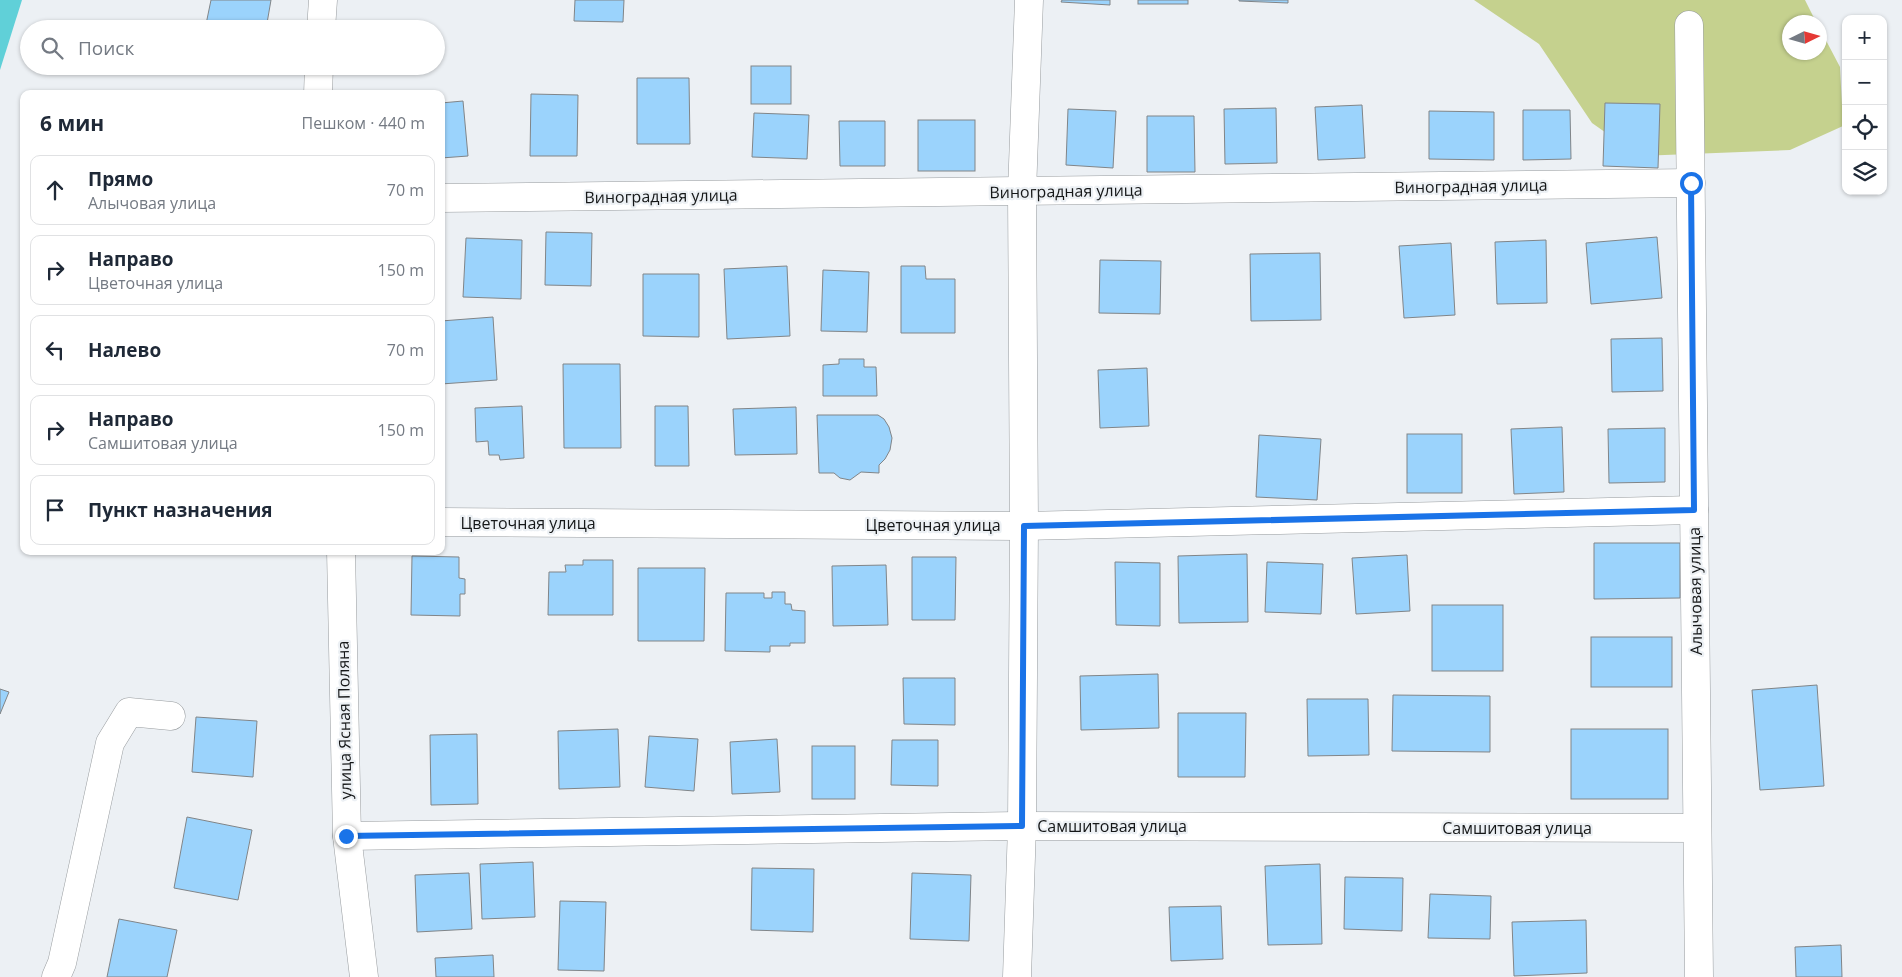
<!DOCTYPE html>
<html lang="ru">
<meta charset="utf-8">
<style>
:root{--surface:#fff;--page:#f2f2f3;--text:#1f2937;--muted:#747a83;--line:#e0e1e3}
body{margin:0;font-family:"Open Sans",sans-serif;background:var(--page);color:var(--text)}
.controls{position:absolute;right:15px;top:15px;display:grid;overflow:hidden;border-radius:10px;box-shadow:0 1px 4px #0004}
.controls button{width:45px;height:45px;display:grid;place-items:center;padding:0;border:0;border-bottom:1px solid var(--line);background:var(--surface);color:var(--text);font:25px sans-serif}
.compass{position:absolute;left:1782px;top:15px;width:45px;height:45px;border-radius:50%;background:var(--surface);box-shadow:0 1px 4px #0004;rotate:85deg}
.stop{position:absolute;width:15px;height:15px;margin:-11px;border:4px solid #1a73e8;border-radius:50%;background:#fff}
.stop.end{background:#1a73e8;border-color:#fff;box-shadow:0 1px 5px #0008}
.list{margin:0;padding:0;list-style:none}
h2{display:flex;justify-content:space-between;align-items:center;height:65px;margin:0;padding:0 20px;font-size:21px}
h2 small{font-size:16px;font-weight:400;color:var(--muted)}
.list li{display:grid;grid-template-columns:32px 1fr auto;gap:15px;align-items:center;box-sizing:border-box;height:70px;margin:0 10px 10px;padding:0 10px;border:1px solid var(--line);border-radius:10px}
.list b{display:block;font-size:19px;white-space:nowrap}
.list p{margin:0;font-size:16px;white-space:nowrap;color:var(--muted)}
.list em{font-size:16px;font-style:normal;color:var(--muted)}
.icon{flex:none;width:28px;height:28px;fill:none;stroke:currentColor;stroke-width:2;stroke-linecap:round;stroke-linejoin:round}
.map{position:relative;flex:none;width:1902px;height:977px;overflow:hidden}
.search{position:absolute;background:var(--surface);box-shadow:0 1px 4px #0004;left:20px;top:20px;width:425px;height:55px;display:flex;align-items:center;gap:12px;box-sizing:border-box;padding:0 18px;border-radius:28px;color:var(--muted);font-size:19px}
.panel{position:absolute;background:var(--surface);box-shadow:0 1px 4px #0004;left:20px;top:90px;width:425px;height:465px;border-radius:10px}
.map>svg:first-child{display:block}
.green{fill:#c5d18e}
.water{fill:#60d0d8}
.building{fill:#9bd3fc;stroke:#818588}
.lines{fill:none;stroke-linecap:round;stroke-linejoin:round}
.minor-casing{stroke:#989c9f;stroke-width:29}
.minor{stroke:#fff;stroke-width:28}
.route{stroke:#1a73e8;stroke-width:6}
.labels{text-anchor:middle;stroke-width:4.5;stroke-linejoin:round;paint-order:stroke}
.street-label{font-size:16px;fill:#151718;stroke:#ecf0f4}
</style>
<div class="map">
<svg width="1902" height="977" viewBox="0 0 1902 977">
<rect width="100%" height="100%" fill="#ecf0f4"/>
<path class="green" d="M1474,0H1805L1816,22H1790V52H1820V29L1840,67L1843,126L1790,150L1639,156L1592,123L1539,44Z"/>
<path class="water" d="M0,0H22L0,70Z"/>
<g class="building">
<path d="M211,0H271L266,29H205Z"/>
<path d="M575,0H624L623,22L574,21Z"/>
<path d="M1062,0H1110V5L1061,2Z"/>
<rect x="1138" y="0" width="50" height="4"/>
<path d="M1239,0H1288V3L1239,1Z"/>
<rect x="751" y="66" width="40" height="38"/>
<path d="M637,78H689L690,144H637Z"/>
<path d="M531,94L578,95L577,156H530Z"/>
<path d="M463,101L468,156L441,158V103Z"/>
<path d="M1605,103L1660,104L1658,168L1603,166Z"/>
<path d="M1362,105L1365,158L1318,160L1315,107Z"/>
<path d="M1276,108L1277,163L1225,164L1224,109Z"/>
<path d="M1068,109L1116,111L1113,168L1066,165Z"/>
<path d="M1523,110H1570L1571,159L1523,160Z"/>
<path d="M1429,111L1494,112V160L1429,159Z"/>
<path d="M754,113L809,115L807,159L752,157Z"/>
<path d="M1147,116H1194L1195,172H1147Z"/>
<rect x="918" y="120" width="57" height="51"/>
<path d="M839,121H885V166H840Z"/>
<path d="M546,232L592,233L591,286L545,285Z"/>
<path d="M1657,237L1662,298L1591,304L1586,243Z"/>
<path d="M466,238L522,240L521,299L463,297Z"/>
<path d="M1546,240L1547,303L1497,304L1495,242Z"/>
<path d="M1451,243L1455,315L1404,318L1399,246Z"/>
<path d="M1320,253L1321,320L1251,321L1250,254Z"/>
<path d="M1100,260L1161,261L1160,314L1099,313Z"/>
<path d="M787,266L790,336L727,339L724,269Z"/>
<path d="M901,266H925L926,279H955V333H901Z"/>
<path d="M823,270L869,272L867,332L821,331Z"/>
<path d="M643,274H699V337L643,336Z"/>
<path d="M493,317L497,380L441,384V321Z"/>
<path d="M1662,338L1663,391L1612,392L1611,339Z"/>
<path d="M839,359H864V367H876L877,396H823V365L839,364Z"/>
<path d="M563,364H620L621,448H564Z"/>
<path d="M1147,368L1149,426L1100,428L1098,370Z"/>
<path d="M522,406L524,458L500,460L499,455H489L488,441L476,442L475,408Z"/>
<path d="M655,406H688L689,466H655Z"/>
<path d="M796,407L797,454L735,455L733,409Z"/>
<path d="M817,415H878L884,419L889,427L892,438L890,450L885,459L879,465V473L861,472L850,480L840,478L834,473H819Z"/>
<path d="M1562,427L1564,492L1514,494L1511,429Z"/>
<path d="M1665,428V482L1609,483L1608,429Z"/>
<rect x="1407" y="434" width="55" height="59"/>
<path d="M1259,435L1321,439L1317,500L1256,497Z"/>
<path d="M1594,543H1680V598L1594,599Z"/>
<path d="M1247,554L1248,622L1179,623L1178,556Z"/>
<path d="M1407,555L1410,611L1356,614L1352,558Z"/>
<path d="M412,556L459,557V578L465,579V594H460V616L411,615Z"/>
<path d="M912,557H956L955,620H912Z"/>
<path d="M583,560H613V615H548L549,572H566L565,565H583Z"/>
<path d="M1115,562L1160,563V626L1116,625Z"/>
<path d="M1267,562L1323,564L1321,614L1265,612Z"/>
<path d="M886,565L888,625L833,626L832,566Z"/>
<path d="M638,568H705L704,641H638Z"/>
<path d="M772,592H785V604H791L792,610L805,611V643H790V646H770V652L725,651L726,593H764V598H772Z"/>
<rect x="1432" y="605" width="71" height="66"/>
<rect x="1591" y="637" width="81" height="50"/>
<path d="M1158,674L1159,728L1081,730L1080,676Z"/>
<path d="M903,678H955V725L904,724Z"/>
<path d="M1817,685L1824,786L1760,790L1752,690Z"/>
<path d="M0,689L9,692L0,714Z"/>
<path d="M1393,695L1490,696V752L1392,751Z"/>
<path d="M1307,699H1368L1369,755L1308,756Z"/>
<path d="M1178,713H1246L1245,777H1178Z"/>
<path d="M196,717L257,721L253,777L192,772Z"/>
<path d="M618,729L620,787L559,789L558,731Z"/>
<rect x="1571" y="729" width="97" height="70"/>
<path d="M477,734L478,804L431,805L430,735Z"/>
<path d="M649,736L698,739L694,791L645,787Z"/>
<path d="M777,739L780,792L732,794L730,742Z"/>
<path d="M892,740H938V786L891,785Z"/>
<rect x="812" y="746" width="43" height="53"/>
<path d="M187,817L252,830L238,900L174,888Z"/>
<path d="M533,862L535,917L482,919L480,864Z"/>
<path d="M1320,864L1322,944L1268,945L1265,866Z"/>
<path d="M752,868L814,869L813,932L751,930Z"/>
<path d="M469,873L472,929L417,932L415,875Z"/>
<path d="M912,873L971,875L969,941L910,939Z"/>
<path d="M1345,877L1403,878L1402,931L1344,929Z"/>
<path d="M1430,894L1491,896L1490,939L1428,938Z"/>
<path d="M560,901L606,902L604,971L558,970Z"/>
<path d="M1221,906L1223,959L1171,961L1169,907Z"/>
<path d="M119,919L177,930L167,977H107Z"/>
<path d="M1586,920L1587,973L1514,976L1512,922Z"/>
<path d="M1841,945L1842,977H1796L1795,947Z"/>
<path d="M493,955L494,977H436L435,958Z"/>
</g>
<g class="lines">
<defs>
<g id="minor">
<path d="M1689,25L1699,977"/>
<path d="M321,29L323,0"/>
<path d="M318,94L319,66"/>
<path d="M441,198L1691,183"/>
<path d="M441,522L1024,526L1694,510"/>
<path d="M341,551L347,836L364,977"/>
<path d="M347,836L1022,826L1697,828"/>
<path d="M56,977L62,963L110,743L129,712L171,716"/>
<path d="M1017,977L1022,826L1024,526L1022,192L1029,0"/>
</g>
</defs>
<use href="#minor" class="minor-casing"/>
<use href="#minor" class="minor"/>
</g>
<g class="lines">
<path class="route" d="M346,836L1022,826L1024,526L1694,510L1691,183"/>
</g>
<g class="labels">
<g class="street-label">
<text transform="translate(1471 186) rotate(-1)" y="6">Виноградная улица</text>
<text transform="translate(1066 191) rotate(-1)" y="6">Виноградная улица</text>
<text transform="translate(661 196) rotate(-1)" y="6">Виноградная улица</text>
<text x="528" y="529">Цветочная улица</text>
<text x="933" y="531">Цветочная улица</text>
<text transform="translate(1695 591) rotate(-91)" y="6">Алычовая улица</text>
<text transform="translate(344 720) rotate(-91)" y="6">улица Ясная Поляна</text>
<text x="1112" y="832">Самшитовая улица</text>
<text x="1517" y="834">Самшитовая улица</text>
</g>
</g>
</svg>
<div class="controls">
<button>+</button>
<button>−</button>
<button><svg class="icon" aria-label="locate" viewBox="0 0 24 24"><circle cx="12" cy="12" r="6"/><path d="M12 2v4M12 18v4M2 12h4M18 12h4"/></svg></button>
<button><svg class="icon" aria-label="layers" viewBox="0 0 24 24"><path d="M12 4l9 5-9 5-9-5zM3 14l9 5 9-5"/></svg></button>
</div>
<svg class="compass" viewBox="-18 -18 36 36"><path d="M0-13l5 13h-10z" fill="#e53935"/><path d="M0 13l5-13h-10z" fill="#747a83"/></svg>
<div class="stop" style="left:1691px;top:183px"></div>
<div class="stop end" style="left:346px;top:836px"></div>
<div class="search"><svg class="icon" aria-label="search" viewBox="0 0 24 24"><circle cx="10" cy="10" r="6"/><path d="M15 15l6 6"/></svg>Поиск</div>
<section class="panel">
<h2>6 мин<small>Пешком · 440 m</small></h2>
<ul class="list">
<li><svg class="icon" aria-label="ahead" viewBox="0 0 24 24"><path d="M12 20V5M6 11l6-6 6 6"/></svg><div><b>Прямо</b><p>Алычовая улица</p></div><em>70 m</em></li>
<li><svg class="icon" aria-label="right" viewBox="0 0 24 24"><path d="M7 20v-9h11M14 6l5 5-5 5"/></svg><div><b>Направо</b><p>Цветочная улица</p></div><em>150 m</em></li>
<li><svg class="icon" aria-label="left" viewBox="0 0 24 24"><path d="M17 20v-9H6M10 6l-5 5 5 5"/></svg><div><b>Налево</b></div><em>70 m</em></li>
<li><svg class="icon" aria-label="right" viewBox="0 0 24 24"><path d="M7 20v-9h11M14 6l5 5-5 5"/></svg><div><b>Направо</b><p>Самшитовая улица</p></div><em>150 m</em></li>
<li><svg class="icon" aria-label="arrive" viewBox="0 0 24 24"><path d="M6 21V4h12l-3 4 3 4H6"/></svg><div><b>Пункт назначения</b></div></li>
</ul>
</section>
</div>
